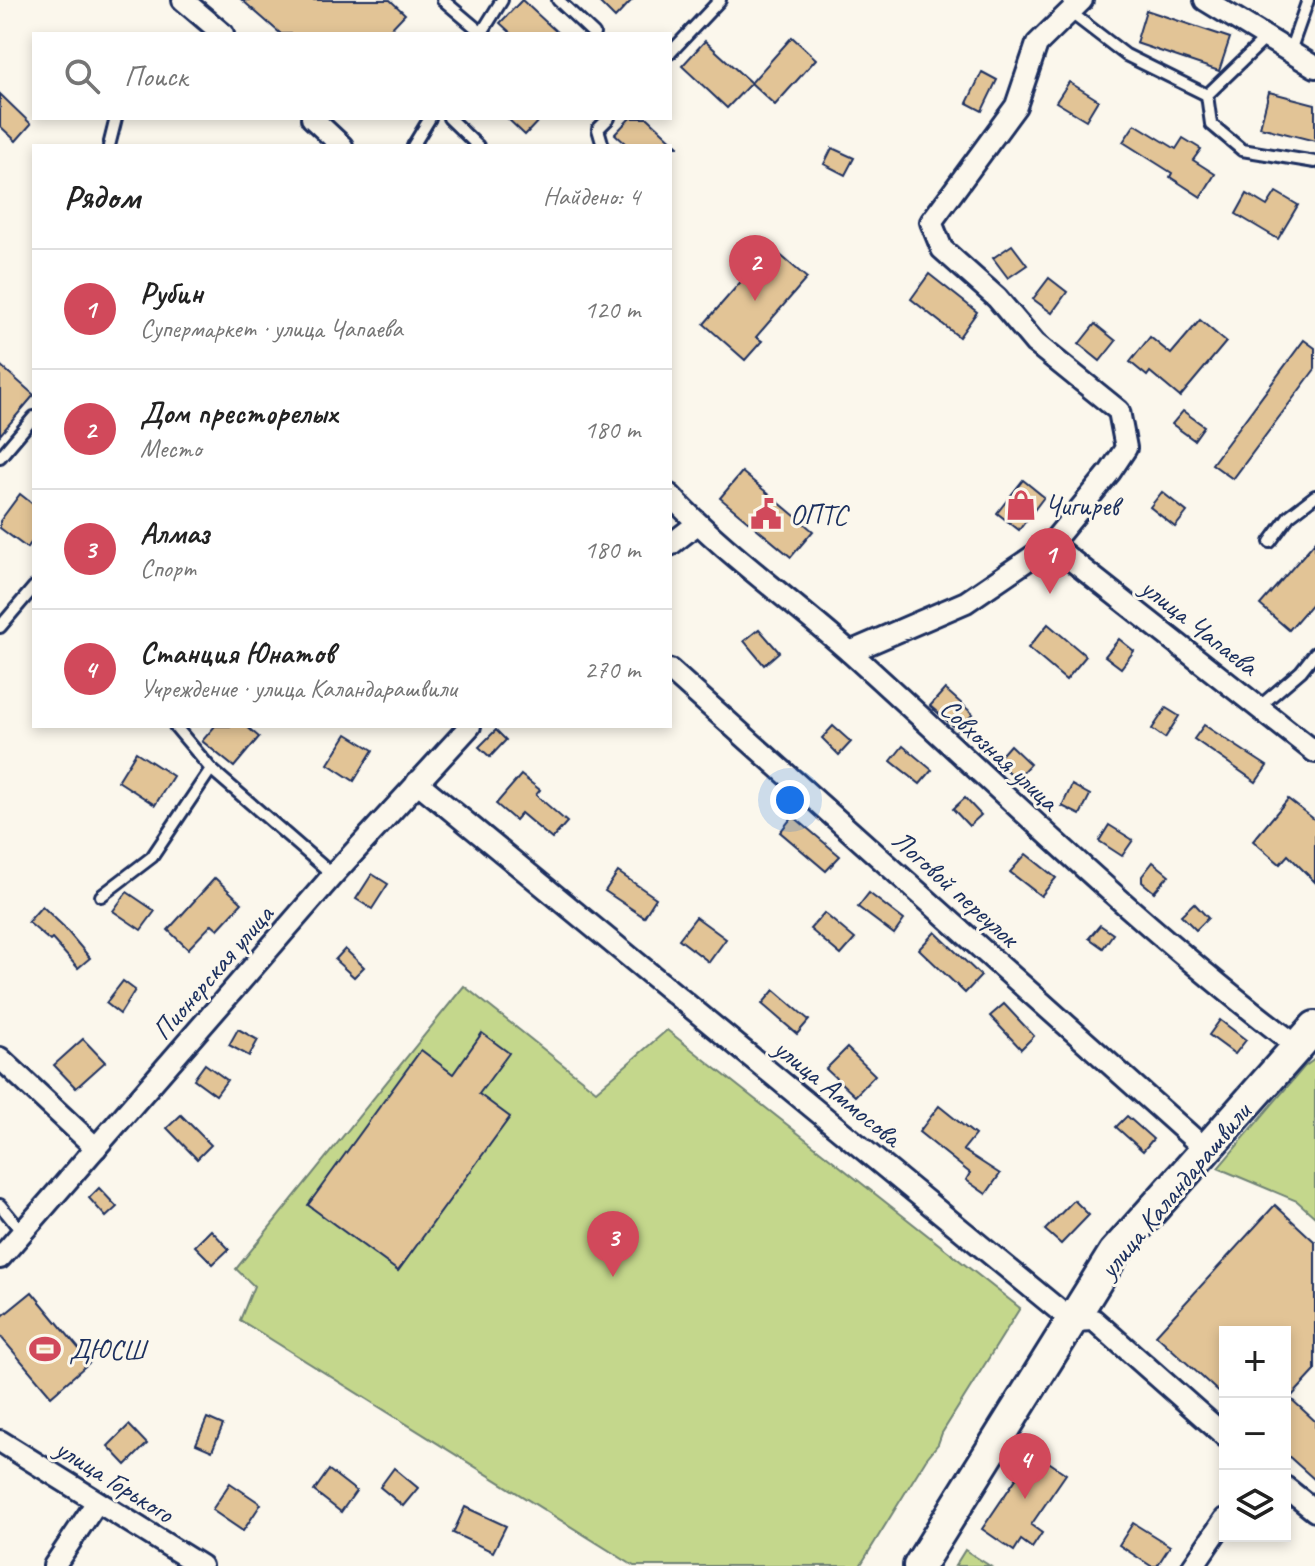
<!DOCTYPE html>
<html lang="ru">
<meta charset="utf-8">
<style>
:root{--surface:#fff;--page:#f6f6f6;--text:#222;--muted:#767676;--line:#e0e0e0;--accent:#d1495b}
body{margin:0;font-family:Caveat,sans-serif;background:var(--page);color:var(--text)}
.controls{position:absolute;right:24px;bottom:24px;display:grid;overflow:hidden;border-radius:0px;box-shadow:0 4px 12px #0003}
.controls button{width:72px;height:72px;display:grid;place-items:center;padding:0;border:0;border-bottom:2px solid var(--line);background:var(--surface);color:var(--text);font:40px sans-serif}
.you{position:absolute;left:790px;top:800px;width:28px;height:28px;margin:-20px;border:6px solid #fff;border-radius:50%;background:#1a73e8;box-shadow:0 0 0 12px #1a73e833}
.badge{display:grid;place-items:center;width:52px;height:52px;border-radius:50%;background:var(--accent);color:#fff;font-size:26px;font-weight:700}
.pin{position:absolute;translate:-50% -66px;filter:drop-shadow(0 2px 4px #0008)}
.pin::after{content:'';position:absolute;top:42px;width:28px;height:24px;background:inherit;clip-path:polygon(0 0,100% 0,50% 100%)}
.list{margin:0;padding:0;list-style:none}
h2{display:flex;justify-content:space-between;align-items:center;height:104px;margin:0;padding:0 32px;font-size:34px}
h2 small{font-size:26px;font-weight:400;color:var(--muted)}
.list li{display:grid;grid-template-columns:52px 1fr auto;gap:24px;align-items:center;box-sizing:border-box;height:120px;padding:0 32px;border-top:2px solid var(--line)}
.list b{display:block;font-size:30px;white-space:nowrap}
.list p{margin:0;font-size:26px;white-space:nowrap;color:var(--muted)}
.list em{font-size:26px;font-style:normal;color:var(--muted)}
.icon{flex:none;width:44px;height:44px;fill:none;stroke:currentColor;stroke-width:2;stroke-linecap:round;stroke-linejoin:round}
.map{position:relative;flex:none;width:1315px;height:1566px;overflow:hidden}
.search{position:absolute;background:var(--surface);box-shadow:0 4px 12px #0003;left:32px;top:32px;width:640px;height:88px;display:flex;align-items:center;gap:20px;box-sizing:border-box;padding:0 28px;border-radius:0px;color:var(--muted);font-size:30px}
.panel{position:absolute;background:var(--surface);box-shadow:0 4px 12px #0003;left:32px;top:144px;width:640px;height:584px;border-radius:0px}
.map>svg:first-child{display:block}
.green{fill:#c4d78c;stroke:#708375;stroke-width:2}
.building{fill:#e2c496;stroke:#1b2f5e;stroke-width:2}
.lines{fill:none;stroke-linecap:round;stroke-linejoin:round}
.lane-casing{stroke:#1b2f5e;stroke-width:16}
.street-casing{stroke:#1b2f5e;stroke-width:26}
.secondary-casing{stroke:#1b2f5e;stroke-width:36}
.lane{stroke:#fbf7ec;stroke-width:10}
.street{stroke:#fbf7ec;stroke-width:20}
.secondary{stroke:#fbf7ec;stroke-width:30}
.labels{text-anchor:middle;stroke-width:6;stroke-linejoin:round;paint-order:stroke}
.poi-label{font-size:28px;fill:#1b2f5e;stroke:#fbf7ec;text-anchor:start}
.street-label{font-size:28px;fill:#1b2f5e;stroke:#fbf7ec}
</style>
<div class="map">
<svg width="1315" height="1566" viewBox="0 0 1315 1566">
<rect width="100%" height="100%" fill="#fbf7ec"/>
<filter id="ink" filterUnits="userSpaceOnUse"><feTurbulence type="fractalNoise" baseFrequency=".0125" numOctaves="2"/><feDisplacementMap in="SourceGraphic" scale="16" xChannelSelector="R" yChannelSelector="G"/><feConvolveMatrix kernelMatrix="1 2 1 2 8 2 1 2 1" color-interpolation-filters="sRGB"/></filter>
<g filter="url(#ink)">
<g class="green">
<path d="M464,986L596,1091L667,1030L1020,1308L942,1433L938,1444L926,1459L860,1566H634L240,1320L254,1286L236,1269Z"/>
<path d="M1315,1059V1217L1297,1201L1218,1168L1304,1067Z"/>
<path d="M965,1550L990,1566H955Z"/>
</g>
<g class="building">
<path d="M242,0H390L405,14L386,34H281Z"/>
<path d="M522,0L559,34H512L500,23Z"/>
<path d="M597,0H632L615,18Z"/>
<path d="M1146,10L1230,38L1219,71L1136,43Z"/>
<path d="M792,37L816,59L775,105L751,83L727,108L682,66L705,41L751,83Z"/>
<path d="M982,72L997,80L982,111L967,103Z"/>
<path d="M1069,82L1098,100L1086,120L1056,102Z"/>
<path d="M1269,92L1315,104V141L1260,127Z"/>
<path d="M0,94L31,124L16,141L0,126Z"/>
<path d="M507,118H541L525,135Z"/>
<path d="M630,118H648L678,146H628L615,134Z"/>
<path d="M1135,124L1176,149L1183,138L1201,149L1193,160L1215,174L1201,197L1170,177L1172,173L1123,142Z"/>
<path d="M832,148L854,158L845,175L824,164Z"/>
<path d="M1276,192L1298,205L1278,239L1236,214L1247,194L1267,206Z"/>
<path d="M1012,245L1027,265L1008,278L993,258Z"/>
<path d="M771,247L807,278L756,337L762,341L745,360L704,324Z"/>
<path d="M929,274L977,312L959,337L911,299Z"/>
<path d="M1049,278L1067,292L1052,313L1033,299Z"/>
<path d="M1200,320L1226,342L1180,397L1150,372L1147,376L1130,362L1150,337L1171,354Z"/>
<path d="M1095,324L1116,341L1100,361L1079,344Z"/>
<path d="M1304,340L1315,348V369L1233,479L1212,464Z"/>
<path d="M0,365L34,395L0,435Z"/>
<path d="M1183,411L1204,426L1194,440L1172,424Z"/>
<path d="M742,472L813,531L791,557L720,498Z"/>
<path d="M1023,480L1044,497L1019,530L997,513Z"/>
<path d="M1162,492L1187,512L1175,527L1150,507Z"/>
<path d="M20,494L34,505V539L27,548L0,528V521Z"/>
<path d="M1315,542V600L1289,630L1260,605Z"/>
<path d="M1048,624L1086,656L1066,680L1028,648Z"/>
<path d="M759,629L779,652L764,665L744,641Z"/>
<path d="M1119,639L1134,651L1121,668L1105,656Z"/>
<path d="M945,689L973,714L958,730L930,706Z"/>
<path d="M1166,708L1179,716L1165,738L1152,729Z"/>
<path d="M1204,725L1267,766L1256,782L1194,739Z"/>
<path d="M215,726H246L259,737L234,767L202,741Z"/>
<path d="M833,726L851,742L839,755L822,738Z"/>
<path d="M496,730L506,740L490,757L479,747Z"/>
<path d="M347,734L373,750L354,781L328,764Z"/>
<path d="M1010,745L1030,764L1016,779L996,761Z"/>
<path d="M903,746L932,770L920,784L891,761Z"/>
<path d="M136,752L173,776L155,805L118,781Z"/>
<path d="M521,775L540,790L536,795L567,822L552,839L521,813L515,820L496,804Z"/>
<path d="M1072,785L1090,795L1080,815L1062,806Z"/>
<path d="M965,798L981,815L969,826L953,809Z"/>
<path d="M1288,799L1315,820V882L1288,855L1280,864L1253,841Z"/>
<path d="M793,816L840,856L826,871L780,832Z"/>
<path d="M1109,825L1133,840L1122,856L1099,841Z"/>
<path d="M1026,854L1056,878L1041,896L1010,872Z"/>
<path d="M1153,862L1169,875L1154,892L1142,882V876Z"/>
<path d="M618,872L656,898L644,917L605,891Z"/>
<path d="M372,874L388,884L372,909L356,899Z"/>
<path d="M215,878L242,903L218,929L212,924L188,949L168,930Z"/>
<path d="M127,892L155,911L141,930L113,911Z"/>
<path d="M869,893L904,920L894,934L858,907Z"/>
<path d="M1194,903L1208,918L1196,930L1181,915Z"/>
<path d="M42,906L63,926L90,958L78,968L52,939L50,941L28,922Z"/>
<path d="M824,913L855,939L841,955L810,929Z"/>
<path d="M696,917L726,939L709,962L679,939Z"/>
<path d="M1100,925L1113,934L1103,948L1089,938Z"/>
<path d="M935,932L981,976L965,993L919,949Z"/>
<path d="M345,949L364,967L354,977L335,960Z"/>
<path d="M123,981L135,990L120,1014L106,1003Z"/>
<path d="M774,990L809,1020L797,1034L762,1004Z"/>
<path d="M1004,1004L1034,1036L1021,1049L990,1016Z"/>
<path d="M1220,1020L1246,1040L1235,1054L1209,1035Z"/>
<path d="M238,1029L258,1040L249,1056L229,1045Z"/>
<path d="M482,1033L509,1053L479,1094L510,1117L398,1271L308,1205L421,1050L453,1074Z"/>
<path d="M83,1039L105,1062L76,1088L54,1065Z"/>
<path d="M847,1048L875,1075L855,1096L826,1069Z"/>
<path d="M205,1064L227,1080L216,1095L194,1079Z"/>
<path d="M939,1106L975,1135L963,1150L1000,1174L986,1194L966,1180L970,1173L919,1132Z"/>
<path d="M181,1115L211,1145L197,1159L167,1128Z"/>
<path d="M1127,1116L1153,1139L1143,1151L1116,1127Z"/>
<path d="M99,1188L117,1207L106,1217L89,1198Z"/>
<path d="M1074,1200L1089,1215L1061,1244L1045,1230Z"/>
<path d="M1275,1205L1315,1242V1371L1290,1398L1315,1421V1480L1285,1453V1332H1225V1398L1156,1335Z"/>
<path d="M211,1230L229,1249L213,1264L195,1246Z"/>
<path d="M32,1292L90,1362L51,1396L0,1336V1318Z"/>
<path d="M207,1418L223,1425L212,1451L196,1444Z"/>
<path d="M129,1425L147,1444L126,1465L108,1446Z"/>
<path d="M1034,1452L1066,1474L1031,1525L1042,1533L1032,1548L1021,1540L1014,1551L982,1529Z"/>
<path d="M394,1468L418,1488L403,1506L380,1487Z"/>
<path d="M329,1470L356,1491L341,1512L314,1491Z"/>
<path d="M230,1483L261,1504L243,1531L212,1510Z"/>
<path d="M465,1507L506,1526L493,1552L453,1533Z"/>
<path d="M1133,1523L1170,1546L1157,1566H1151L1119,1545Z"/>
</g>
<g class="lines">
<defs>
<g id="lane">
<path d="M443,0L482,33"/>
<path d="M558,0L594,34"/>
<path d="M1070,12L1126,55L1207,95L1267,37"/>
<path d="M481,34L502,0"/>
<path d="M1290,51L1308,0"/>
<path d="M670,53L720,0"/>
<path d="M1207,95L1211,124L1242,150L1315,162"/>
<path d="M449,118L478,146"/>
<path d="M109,146L116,118"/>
<path d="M413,146L430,118"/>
<path d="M603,146L598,129L609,118"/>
<path d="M0,457L34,417"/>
<path d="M1270,542L1289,516L1315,496"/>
<path d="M0,627L34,587"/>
<path d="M1259,707L1301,671L1315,653"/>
<path d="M175,726L211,769L333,875"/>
<path d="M101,896L152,857L211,769"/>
<path d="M0,1205L22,1232"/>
</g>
<g id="street">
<path d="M183,0L223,34"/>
<path d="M1205,0L1315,67"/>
<path d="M312,118L342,146"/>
<path d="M670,495C725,554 792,600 852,654C999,787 1139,927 1297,1046"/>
<path d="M1051,544L1315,752"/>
<path d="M670,545L697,524"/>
<path d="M850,652L966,602L1051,544L1110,472L1126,448L1119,411L1035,343L997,298L942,249L931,222L1016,106L1037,44L1082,0"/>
<path d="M670,670L1205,1149"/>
<path d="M417,782L1072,1321L1094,1320L1225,1436"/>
<path d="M0,1058L96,1148"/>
<path d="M0,1258L333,875L470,726"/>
<path d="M0,1441L201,1566"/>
<path d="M1285,1487L1315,1511"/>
<path d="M54,1566L97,1502"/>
<path d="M1193,1566L1225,1519"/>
</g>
<path id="secondary" d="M919,1566L1114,1253L1315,1027"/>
</defs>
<use href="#lane" class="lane-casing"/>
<use href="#street" class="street-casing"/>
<use href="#secondary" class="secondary-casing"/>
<use href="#lane" class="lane"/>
<use href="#street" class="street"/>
<use href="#secondary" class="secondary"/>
</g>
</g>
<defs>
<symbol id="shop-bare" viewBox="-9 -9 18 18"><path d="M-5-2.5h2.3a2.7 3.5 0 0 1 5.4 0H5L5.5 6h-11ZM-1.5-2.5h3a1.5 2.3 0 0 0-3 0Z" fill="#d1495b" stroke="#fbf7ec" stroke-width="2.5" paint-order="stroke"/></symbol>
<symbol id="civic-bare" viewBox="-9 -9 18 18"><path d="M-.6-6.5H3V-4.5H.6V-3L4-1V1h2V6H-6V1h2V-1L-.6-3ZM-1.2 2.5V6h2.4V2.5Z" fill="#d1495b" stroke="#fbf7ec" stroke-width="2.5" paint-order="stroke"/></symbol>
<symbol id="stadium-bare" viewBox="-9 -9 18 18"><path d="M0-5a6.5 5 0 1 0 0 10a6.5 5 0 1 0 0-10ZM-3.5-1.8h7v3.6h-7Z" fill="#d1495b" stroke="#fbf7ec" stroke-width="2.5" paint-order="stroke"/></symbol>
</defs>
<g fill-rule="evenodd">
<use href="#shop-bare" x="999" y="483" width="44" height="44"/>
<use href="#civic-bare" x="744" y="492" width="44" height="44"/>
<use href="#stadium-bare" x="23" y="1327" width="44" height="44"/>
</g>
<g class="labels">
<g class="poi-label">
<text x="1045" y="515">Чигирев</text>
<text x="790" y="524">ОПТС</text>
<text x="69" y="1359">ДЮСШ</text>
</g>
<g class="street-label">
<text transform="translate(1200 626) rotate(38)" y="10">улица Чапаева</text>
<text transform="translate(1000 754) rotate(43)" y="10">Совхозная улица</text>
<text transform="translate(956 888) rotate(42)" y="10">Логовой переулок</text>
<text transform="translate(212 972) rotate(-49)" y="10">Пионерская улица</text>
<text transform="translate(838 1092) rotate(39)" y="10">улица Аммосова</text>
<text transform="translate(1174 1190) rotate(-50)" y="10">улица Каландарашвили</text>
<text transform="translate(115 1480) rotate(32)" y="10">улица Горького</text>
</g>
</g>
</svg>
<div class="controls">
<button>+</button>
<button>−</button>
<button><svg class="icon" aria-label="layers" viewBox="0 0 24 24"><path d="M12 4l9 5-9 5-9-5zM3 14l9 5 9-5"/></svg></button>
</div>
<div class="you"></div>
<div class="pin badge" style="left:1050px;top:594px">1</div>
<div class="pin badge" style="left:755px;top:301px">2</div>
<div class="pin badge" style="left:613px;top:1277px">3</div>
<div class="pin badge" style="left:1025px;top:1499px">4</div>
<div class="search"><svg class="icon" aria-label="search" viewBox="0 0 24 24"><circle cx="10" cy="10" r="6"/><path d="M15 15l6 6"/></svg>Поиск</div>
<section class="panel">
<h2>Рядом<small>Найдено: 4</small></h2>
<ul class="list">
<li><span class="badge">1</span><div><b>Рубин</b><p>Супермаркет · улица Чапаева</p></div><em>120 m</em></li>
<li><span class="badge">2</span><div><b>Дом престорелых</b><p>Место</p></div><em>180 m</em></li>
<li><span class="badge">3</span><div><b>Алмаз</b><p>Спорт</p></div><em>180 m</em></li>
<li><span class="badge">4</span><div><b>Станция Юнатов</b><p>Учреждение · улица Каландарашвили</p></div><em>270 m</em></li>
</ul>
</section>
</div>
